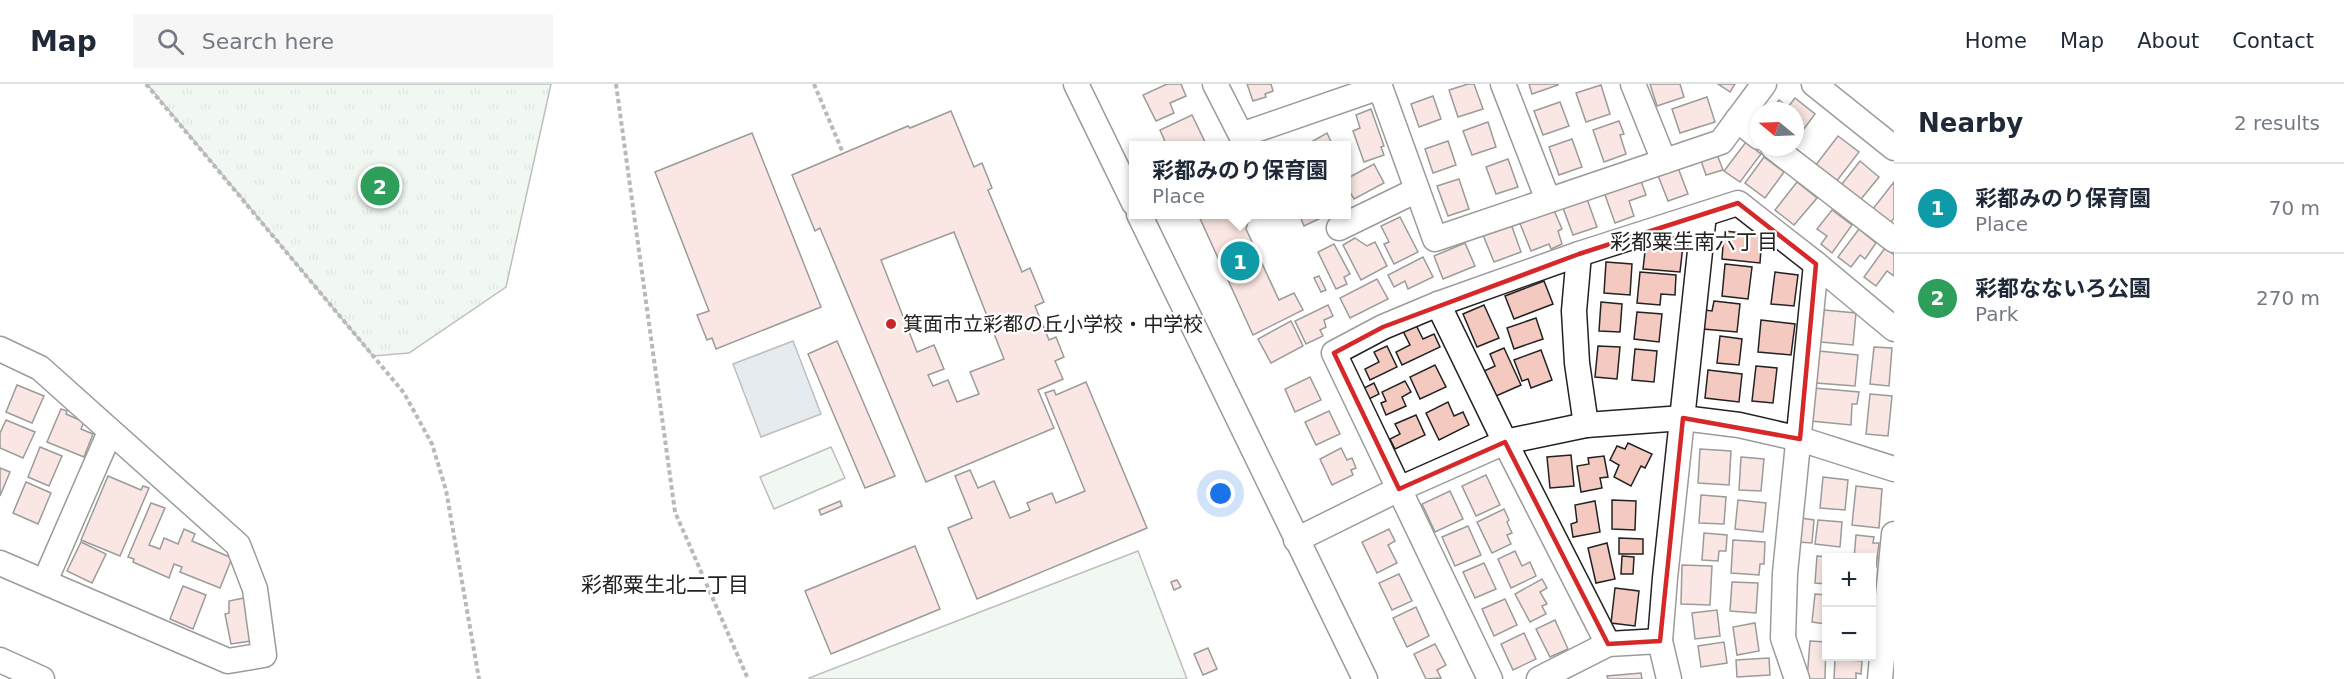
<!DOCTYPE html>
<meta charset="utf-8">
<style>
:root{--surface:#fff;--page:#f6f6f7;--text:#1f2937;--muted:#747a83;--line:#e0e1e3;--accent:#c62828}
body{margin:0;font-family:"DejaVu Sans","Noto Sans JP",sans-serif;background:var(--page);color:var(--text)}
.controls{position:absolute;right:18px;bottom:18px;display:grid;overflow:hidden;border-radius:0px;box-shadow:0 3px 9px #0003}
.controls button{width:54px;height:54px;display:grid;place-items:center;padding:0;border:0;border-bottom:2px solid var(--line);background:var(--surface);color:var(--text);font:30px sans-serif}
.compass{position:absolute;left:1750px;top:18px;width:54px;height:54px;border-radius:50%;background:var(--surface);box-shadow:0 3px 9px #0003;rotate:289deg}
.you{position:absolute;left:1221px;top:410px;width:21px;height:21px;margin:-15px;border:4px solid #fff;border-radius:50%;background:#1a73e8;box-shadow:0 0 0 9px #1a73e833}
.badge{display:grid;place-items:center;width:39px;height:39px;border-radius:50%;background:var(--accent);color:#fff;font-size:20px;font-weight:700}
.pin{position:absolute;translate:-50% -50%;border:3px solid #fff;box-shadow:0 2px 6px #0006}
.popup{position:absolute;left:1129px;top:57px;width:222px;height:78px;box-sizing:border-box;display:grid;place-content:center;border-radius:0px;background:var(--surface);filter:drop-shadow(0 2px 4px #0005);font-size:20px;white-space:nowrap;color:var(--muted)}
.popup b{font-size:22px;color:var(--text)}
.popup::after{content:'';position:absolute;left:50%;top:100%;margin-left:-12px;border:12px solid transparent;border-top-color:var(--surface)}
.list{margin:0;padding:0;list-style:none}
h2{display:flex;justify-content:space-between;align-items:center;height:78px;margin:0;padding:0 24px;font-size:26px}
h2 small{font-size:20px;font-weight:400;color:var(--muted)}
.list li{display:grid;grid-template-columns:39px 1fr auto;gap:18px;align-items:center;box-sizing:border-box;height:90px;padding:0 24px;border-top:2px solid var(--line)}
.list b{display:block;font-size:22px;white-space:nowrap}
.list p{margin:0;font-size:20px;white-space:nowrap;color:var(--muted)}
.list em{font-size:20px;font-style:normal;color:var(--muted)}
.icon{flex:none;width:33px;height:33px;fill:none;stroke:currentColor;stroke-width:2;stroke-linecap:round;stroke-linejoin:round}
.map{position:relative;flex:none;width:1894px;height:595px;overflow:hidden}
header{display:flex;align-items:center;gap:36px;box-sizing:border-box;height:84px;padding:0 30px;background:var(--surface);border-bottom:2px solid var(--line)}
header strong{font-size:28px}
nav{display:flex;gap:33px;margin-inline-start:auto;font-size:21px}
.search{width:420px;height:54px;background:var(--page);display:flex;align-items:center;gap:15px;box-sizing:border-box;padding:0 21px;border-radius:0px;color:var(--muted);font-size:22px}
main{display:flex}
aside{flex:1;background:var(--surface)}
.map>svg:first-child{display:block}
.grass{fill:url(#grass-tufts);stroke:#6f6f6f;stroke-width:1.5}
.pitch{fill:#e0efe3;stroke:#6f6f6f;stroke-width:1.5}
.water{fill:#c7d3dd;stroke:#6f6f6f;stroke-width:1.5}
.building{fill:#f3c9c0;stroke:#222;stroke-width:1.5;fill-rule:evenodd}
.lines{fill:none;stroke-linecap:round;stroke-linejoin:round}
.minor-casing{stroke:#222;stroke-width:27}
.path{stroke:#646464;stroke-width:4;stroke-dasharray:4.5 3;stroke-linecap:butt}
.minor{stroke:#fff;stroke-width:24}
.marked{fill:none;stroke:#d62828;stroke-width:4.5;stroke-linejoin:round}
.poi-dot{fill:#c62828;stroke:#fff;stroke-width:2}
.labels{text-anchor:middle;stroke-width:4.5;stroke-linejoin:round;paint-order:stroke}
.poi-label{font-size:20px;fill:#222;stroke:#fff;text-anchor:start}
.neighbourhood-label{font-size:21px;fill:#222;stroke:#fff}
</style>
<header>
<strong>Map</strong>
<div class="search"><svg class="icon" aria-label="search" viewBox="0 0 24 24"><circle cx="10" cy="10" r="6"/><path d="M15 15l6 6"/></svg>Search here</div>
<nav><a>Home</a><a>Map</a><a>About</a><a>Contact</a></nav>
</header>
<main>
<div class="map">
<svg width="1894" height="595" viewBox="0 0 1894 595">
<defs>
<pattern id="grass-tufts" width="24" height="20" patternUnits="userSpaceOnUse" patternTransform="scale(1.5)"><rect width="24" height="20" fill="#e0efe3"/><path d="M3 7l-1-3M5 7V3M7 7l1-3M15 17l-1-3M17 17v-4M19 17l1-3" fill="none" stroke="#c0cdc2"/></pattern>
</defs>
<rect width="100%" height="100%" fill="#fff"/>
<path class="grass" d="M147,0H551L506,203L409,269L373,272Z"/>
<g class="pitch">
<path d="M831,363L845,394L774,425L760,393Z"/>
<path d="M1138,467L1187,595H810L809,594Z"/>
</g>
<path class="water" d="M793,257L821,330L761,353L733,280Z"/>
<g class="building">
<path d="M1167,0H1181L1186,12L1170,19L1174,29L1156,37L1143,11Z"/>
<path d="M1247,0H1271L1273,7L1265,10L1266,13L1253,17Z"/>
<path d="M1468,0H1474L1483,25L1458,33L1449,6Z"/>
<path d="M1529,0H1558V1L1532,10Z"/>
<path d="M1650,0H1680L1684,13L1657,22Z"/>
<path d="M1718,0H1735L1730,8Z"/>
<path d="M1601,1L1610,30L1586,38L1576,9Z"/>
<path d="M1433,12L1441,35L1419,43L1411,20Z"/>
<path d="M1707,13L1715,38L1680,49L1672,25Z"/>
<path d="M1795,14L1815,30L1795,57V27H1771L1779,16L1788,23Z"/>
<path d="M1560,18L1569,42L1543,51L1534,27Z"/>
<path d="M1371,25L1384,62L1381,63L1384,71L1364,78L1353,47L1360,44L1356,31Z"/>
<path d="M951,27L974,83L982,79L992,104L988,106L1022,188L1030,184L1044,218L1035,222L1049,256L1056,253L1064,273L1055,277L1063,295L1038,306L1054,344L926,398L820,144L815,147L792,91L908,42L910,44ZM954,148L1004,275L970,288L979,310L957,318L948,296L933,302L928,291L944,285L934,261L917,268L881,176Z"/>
<path d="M1192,31L1205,58L1197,62H1167L1160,46Z"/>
<path d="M1619,37L1624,50L1620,51L1626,70L1604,78L1593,46Z"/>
<path d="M1488,38L1496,63L1472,71L1463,47Z"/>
<path d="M752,49L821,223L716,265L712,254L707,256L697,231L709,227L655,88Z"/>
<path d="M1327,49L1333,62H1304Z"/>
<path d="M1838,52L1859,68L1836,98L1815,82Z"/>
<path d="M1572,55L1582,83L1559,91L1549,63Z"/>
<path d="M1448,57L1456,81L1433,89L1425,65Z"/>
<path d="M1746,58L1761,70L1740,98L1724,87Z"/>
<path d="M1716,68L1723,86L1706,91L1700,74Z"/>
<path d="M1764,73L1784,88L1765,114L1745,99Z"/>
<path d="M1508,75L1518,103L1496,110L1486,83Z"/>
<path d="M1860,77L1879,93L1857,120L1838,105Z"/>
<path d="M1374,80L1384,99L1354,115L1346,101V95Z"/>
<path d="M1677,81L1688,110L1668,117L1657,89Z"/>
<path d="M1640,94L1646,111L1629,117L1634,132L1615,139L1604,108Z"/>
<path d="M1459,95L1469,125L1448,132L1437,102Z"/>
<path d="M1797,98L1817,114L1794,141L1775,126Z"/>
<path d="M1894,98V134L1890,140L1872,126Z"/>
<path d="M1587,115L1597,143L1573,151L1563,124Z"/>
<path d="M1553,124L1562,145L1558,147L1562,160L1551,165L1549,160L1531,167L1519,137Z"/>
<path d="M1832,126L1852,141L1832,169L1821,160L1827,152L1817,145Z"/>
<path d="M1198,130H1253L1250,132L1246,145L1279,216L1294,209L1303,226L1253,251Z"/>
<path d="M1299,130H1329L1304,142Z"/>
<path d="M1400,133L1418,168L1394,180L1384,160L1389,158L1381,142Z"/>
<path d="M1511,140L1521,168L1494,178L1483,151Z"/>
<path d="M1859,145L1876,159L1865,175L1860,171L1851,183L1838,173Z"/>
<path d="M1724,147L1762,151L1760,179L1722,175Z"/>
<path d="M1355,154L1367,162L1375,158L1387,182L1361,196L1343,161Z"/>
<path d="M1465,159L1475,182L1443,195L1434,172Z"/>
<path d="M1646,159L1683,161L1680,188L1643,185Z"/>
<path d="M1334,160L1350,190L1344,193L1347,200L1336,205L1318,168Z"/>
<path d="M1885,164L1894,171V192L1887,187L1876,202L1864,193Z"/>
<path d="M1423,173L1433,193L1408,205L1405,197L1394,203L1388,191Z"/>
<path d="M1606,178L1632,180L1630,211L1604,209Z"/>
<path d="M1725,180L1752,183L1748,215L1722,212Z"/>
<path d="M1640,188L1676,191L1675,211L1661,210L1660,221L1637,219Z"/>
<path d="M1775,188L1798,191L1794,222L1771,220Z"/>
<path d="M1319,192L1326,206L1321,208L1314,194Z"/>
<path d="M1377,195L1388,215L1350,234L1340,214Z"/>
<path d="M1544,197L1553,220L1514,235L1505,212Z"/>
<path d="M1714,217L1740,220L1737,248L1703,245L1705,226L1712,227Z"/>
<path d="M1601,218L1622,220L1620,248L1599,247Z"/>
<path d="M1328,221L1333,232L1324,236L1326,243L1320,246L1323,252L1306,260L1295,237Z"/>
<path d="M1484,221L1499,254L1477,263L1463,230Z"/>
<path d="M1824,226L1856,229L1853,261L1821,258Z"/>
<path d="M1637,228L1662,230L1659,258L1634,255Z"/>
<path d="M1536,234L1543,255L1514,265L1507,244Z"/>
<path d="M1761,236L1795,240L1791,271L1758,268Z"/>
<path d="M1291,237L1303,262L1271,279L1258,255Z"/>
<path d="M1416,241L1423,255L1434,250L1440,263L1402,281L1396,268L1410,261L1403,247Z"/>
<path d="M1720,252L1742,255L1739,281L1717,279Z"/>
<path d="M837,257L895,392L865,404L808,270Z"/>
<path d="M1387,262L1397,283L1370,296L1365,285L1379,278L1374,268Z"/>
<path d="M1598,262L1620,263L1617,295L1595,293Z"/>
<path d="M1874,263L1892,264L1889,302L1870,300Z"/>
<path d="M1504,264L1521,301L1496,312L1484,287L1495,282L1490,270Z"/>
<path d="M1635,265L1657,267L1654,298L1632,296Z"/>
<path d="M1541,266L1552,296L1531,304L1528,295L1522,297L1514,276Z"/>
<path d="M1819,267L1858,271L1855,302L1816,299Z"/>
<path d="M1435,281L1446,303L1420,315L1410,293Z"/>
<path d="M1756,282L1777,284L1773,319L1752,317Z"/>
<path d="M1708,286L1742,290L1739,318L1705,314Z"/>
<path d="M1310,293L1321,316L1295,328L1285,305Z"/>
<path d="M1405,297L1411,308L1402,313L1406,322L1386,331L1381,319L1386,317L1382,308Z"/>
<path d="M1086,298L1147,444L977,515L948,444L972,434L955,392L970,386L978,404L994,397L1010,434L1030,426L1027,419L1052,409L1056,419L1085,407L1045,309L1054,306L1056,311Z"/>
<path d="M1374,299L1379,310L1365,317L1360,306Z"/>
<path d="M17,301L44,312L32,339L6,328Z"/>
<path d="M1814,304L1859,308L1857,320H1852L1851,341L1811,337Z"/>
<path d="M1870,310L1892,312L1888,352L1866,350Z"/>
<path d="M1448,318L1454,332L1463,328L1469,341L1439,356L1426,329Z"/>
<path d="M61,325L67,327L66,330L84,338L81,345L93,350L84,373L47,358Z"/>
<path d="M1329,327L1340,350L1316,361L1305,338Z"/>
<path d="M1416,331L1425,351L1395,365L1390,355L1400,350L1395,340Z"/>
<path d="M6,336L35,348L23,374L0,364V349Z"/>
<path d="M1628,359L1652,370L1645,384L1641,382L1631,402L1614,393L1619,381L1610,376L1617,362L1625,365Z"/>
<path d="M40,363L62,372L49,402L28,393Z"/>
<path d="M1341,364L1347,376L1352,374L1356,384L1351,386L1353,391L1332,401L1320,375Z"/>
<path d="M1700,365L1731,367L1729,401L1698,399Z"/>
<path d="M1571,371L1574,402L1550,404L1547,373Z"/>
<path d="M1604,372L1608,393L1600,394L1602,404L1581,408L1577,382L1589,380L1588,374Z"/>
<path d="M1741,373L1764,375L1761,407L1739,406Z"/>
<path d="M0,384L10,388L0,412Z"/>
<path d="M1486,391L1500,421L1476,432L1462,402Z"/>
<path d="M108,392L141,406L143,402L149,404L120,472L81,456Z"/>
<path d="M1823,393L1848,396L1845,426L1820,424Z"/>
<path d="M26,398L51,409L38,440L13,429Z"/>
<path d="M1856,402L1882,405L1879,444L1852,441Z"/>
<path d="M1450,407L1463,435L1435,448L1422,420Z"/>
<path d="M1701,411L1726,413L1724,440L1699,439Z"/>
<path d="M1612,416L1636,417L1635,446L1612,445Z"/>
<path d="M1738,416L1766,419L1763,448L1735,445Z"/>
<path d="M840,417L842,422L821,431L819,426Z"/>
<path d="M1595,417L1600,448L1573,453L1571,440L1577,438L1575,421Z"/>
<path d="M151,419L165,424L149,461L160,465L164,454L178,460L184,445L195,450L192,457L232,474L220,504L180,488L182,483L174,480L169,494L133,478L134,475L128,473Z"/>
<path d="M1504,425L1509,436L1507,438L1512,449L1507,451L1511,460L1492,469L1477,438Z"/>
<path d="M1801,434L1814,436L1812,459L1798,458Z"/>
<path d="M1818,436L1842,438L1840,463L1815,460Z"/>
<path d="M1468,442L1481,471L1455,482L1442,453Z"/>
<path d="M1389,445L1395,457L1388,461L1397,479L1377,489L1362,458Z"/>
<path d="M1704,449L1727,451L1726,467H1719L1718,477L1702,476Z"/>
<path d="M1856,451L1874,453L1873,459H1879L1876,483H1872V474H1854Z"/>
<path d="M1619,454L1643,455V470H1619Z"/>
<path d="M1733,456L1765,458L1764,480H1760L1759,491L1731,489Z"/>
<path d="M81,458L106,470L92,499L67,487Z"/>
<path d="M1607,459L1615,495L1596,499L1588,464Z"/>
<path d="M915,462L940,525L831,570L805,507Z"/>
<path d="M1515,467L1522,482L1530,478L1536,492L1511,504L1498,475Z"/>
<path d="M1622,472L1634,473L1633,490H1621Z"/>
<path d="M1817,472L1837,474H1826V500L1815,499Z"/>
<path d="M1484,479L1496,505L1475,514L1463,488Z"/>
<path d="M1682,481L1712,482L1710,521L1681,520Z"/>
<path d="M1399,490L1412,517L1392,526L1379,499Z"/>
<path d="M1542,495L1547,504L1540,508L1547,520L1542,522L1546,530L1530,538L1515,510Z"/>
<path d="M1177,496L1181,503L1174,506L1171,498Z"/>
<path d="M1732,498L1758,499L1756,529L1730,527Z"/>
<path d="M183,502L206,511L193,545L170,535Z"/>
<path d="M1615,504L1639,507L1635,542L1611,539Z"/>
<path d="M1815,510L1826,511V540L1812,538Z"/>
<path d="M244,514L251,557L231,560L225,530L229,529V517Z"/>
<path d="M1505,515L1517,541L1494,552L1482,525Z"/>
<path d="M1416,523L1429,552L1407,563L1393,534Z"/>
<path d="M1717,526L1720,552L1695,555L1692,529Z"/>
<path d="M1555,536L1568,565L1550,573L1536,545Z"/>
<path d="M1755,539L1759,567L1737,571L1733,543Z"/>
<path d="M1524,549L1536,575L1513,586L1501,560Z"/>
<path d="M1810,557L1826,558L1825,595H1807Z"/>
<path d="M1724,558L1727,579L1701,583L1698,562Z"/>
<path d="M1435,560L1446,581L1437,586L1441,594L1426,595L1414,570Z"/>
<path d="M1208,564L1217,585L1203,591L1194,570Z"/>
<path d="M1769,574L1770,591L1737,593L1736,576Z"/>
<path d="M1835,575L1862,577L1861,590L1856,589V595H1834Z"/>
<path d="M1641,589L1642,595H1608L1607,592Z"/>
</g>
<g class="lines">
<defs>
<g id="minor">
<path d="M1076,0L1134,119"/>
<path d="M1215,0L1241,51L1380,3"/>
<path d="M1379,0L1435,155L1721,58L1764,0"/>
<path d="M1503,0L1548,116"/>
<path d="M1633,0L1664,77"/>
<path d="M1814,0L1894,64"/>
<path d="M1737,36L1759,53"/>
<path d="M1773,63L1894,156"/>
<path d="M1139,130L1365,595"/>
<path d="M1339,144L1417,106"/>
<path d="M1579,170L1574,227L1577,279L1586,341"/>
<path d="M1438,220L1505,358L1608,560"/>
<path d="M0,265L40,284L238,461L255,505L264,571L228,577L0,479"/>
<path d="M1296,456L1399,405L1505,358L1586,341L1683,334L1739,341L1800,355L1894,385"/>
<path d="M45,497L110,348"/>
<path d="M0,576L42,595"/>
<path d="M1490,595L1334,269L1383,243L1438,220L1579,170L1738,119L1816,180L1894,245"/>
<path d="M1539,595L1608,560L1660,557"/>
<path d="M1669,595L1660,557L1665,494L1704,130"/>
<path d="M1797,595L1783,554L1785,489L1816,180"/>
<path d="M1880,595L1894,450"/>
</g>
</defs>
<use href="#minor" class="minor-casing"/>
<g class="path">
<path d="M146,0L404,309L432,360L446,406L479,595"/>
<path d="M616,0L675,428L748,595"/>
<path d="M814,0L843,69"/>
</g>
<use href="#minor" class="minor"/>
</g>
<path d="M0 0H1894V595H0ZM1738,119L1816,180L1800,355L1683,334L1660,557L1608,560L1505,358L1399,405L1334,269L1383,243L1579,170Z" fill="#fff" fill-opacity=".55" fill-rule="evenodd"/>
<path class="marked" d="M1738,119L1816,180L1800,355L1683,334L1660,557L1608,560L1505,358L1399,405L1334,269L1383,243L1579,170Z"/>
<circle class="poi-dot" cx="891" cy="240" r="6"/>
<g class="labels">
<g class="poi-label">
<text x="903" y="247">箕面市立彩都の丘小学校・中学校</text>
</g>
<g class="neighbourhood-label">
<text x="1694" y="165">彩都粟生南六丁目</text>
<text x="665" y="508">彩都粟生北二丁目</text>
</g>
</g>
</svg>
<div class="controls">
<button>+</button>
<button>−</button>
</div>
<svg class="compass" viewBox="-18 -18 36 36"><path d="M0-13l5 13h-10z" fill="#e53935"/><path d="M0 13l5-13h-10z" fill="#747a83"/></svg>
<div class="you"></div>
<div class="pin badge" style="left:1240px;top:177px;background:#0f9aa8">1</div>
<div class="popup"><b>彩都みのり保育園</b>Place</div>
<div class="pin badge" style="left:380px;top:102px;background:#2e9e5b">2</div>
</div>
<aside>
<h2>Nearby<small>2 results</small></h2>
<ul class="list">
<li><span class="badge" style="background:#0f9aa8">1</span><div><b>彩都みのり保育園</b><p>Place</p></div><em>70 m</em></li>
<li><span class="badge" style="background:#2e9e5b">2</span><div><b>彩都なないろ公園</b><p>Park</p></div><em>270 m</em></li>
</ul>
</aside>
</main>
